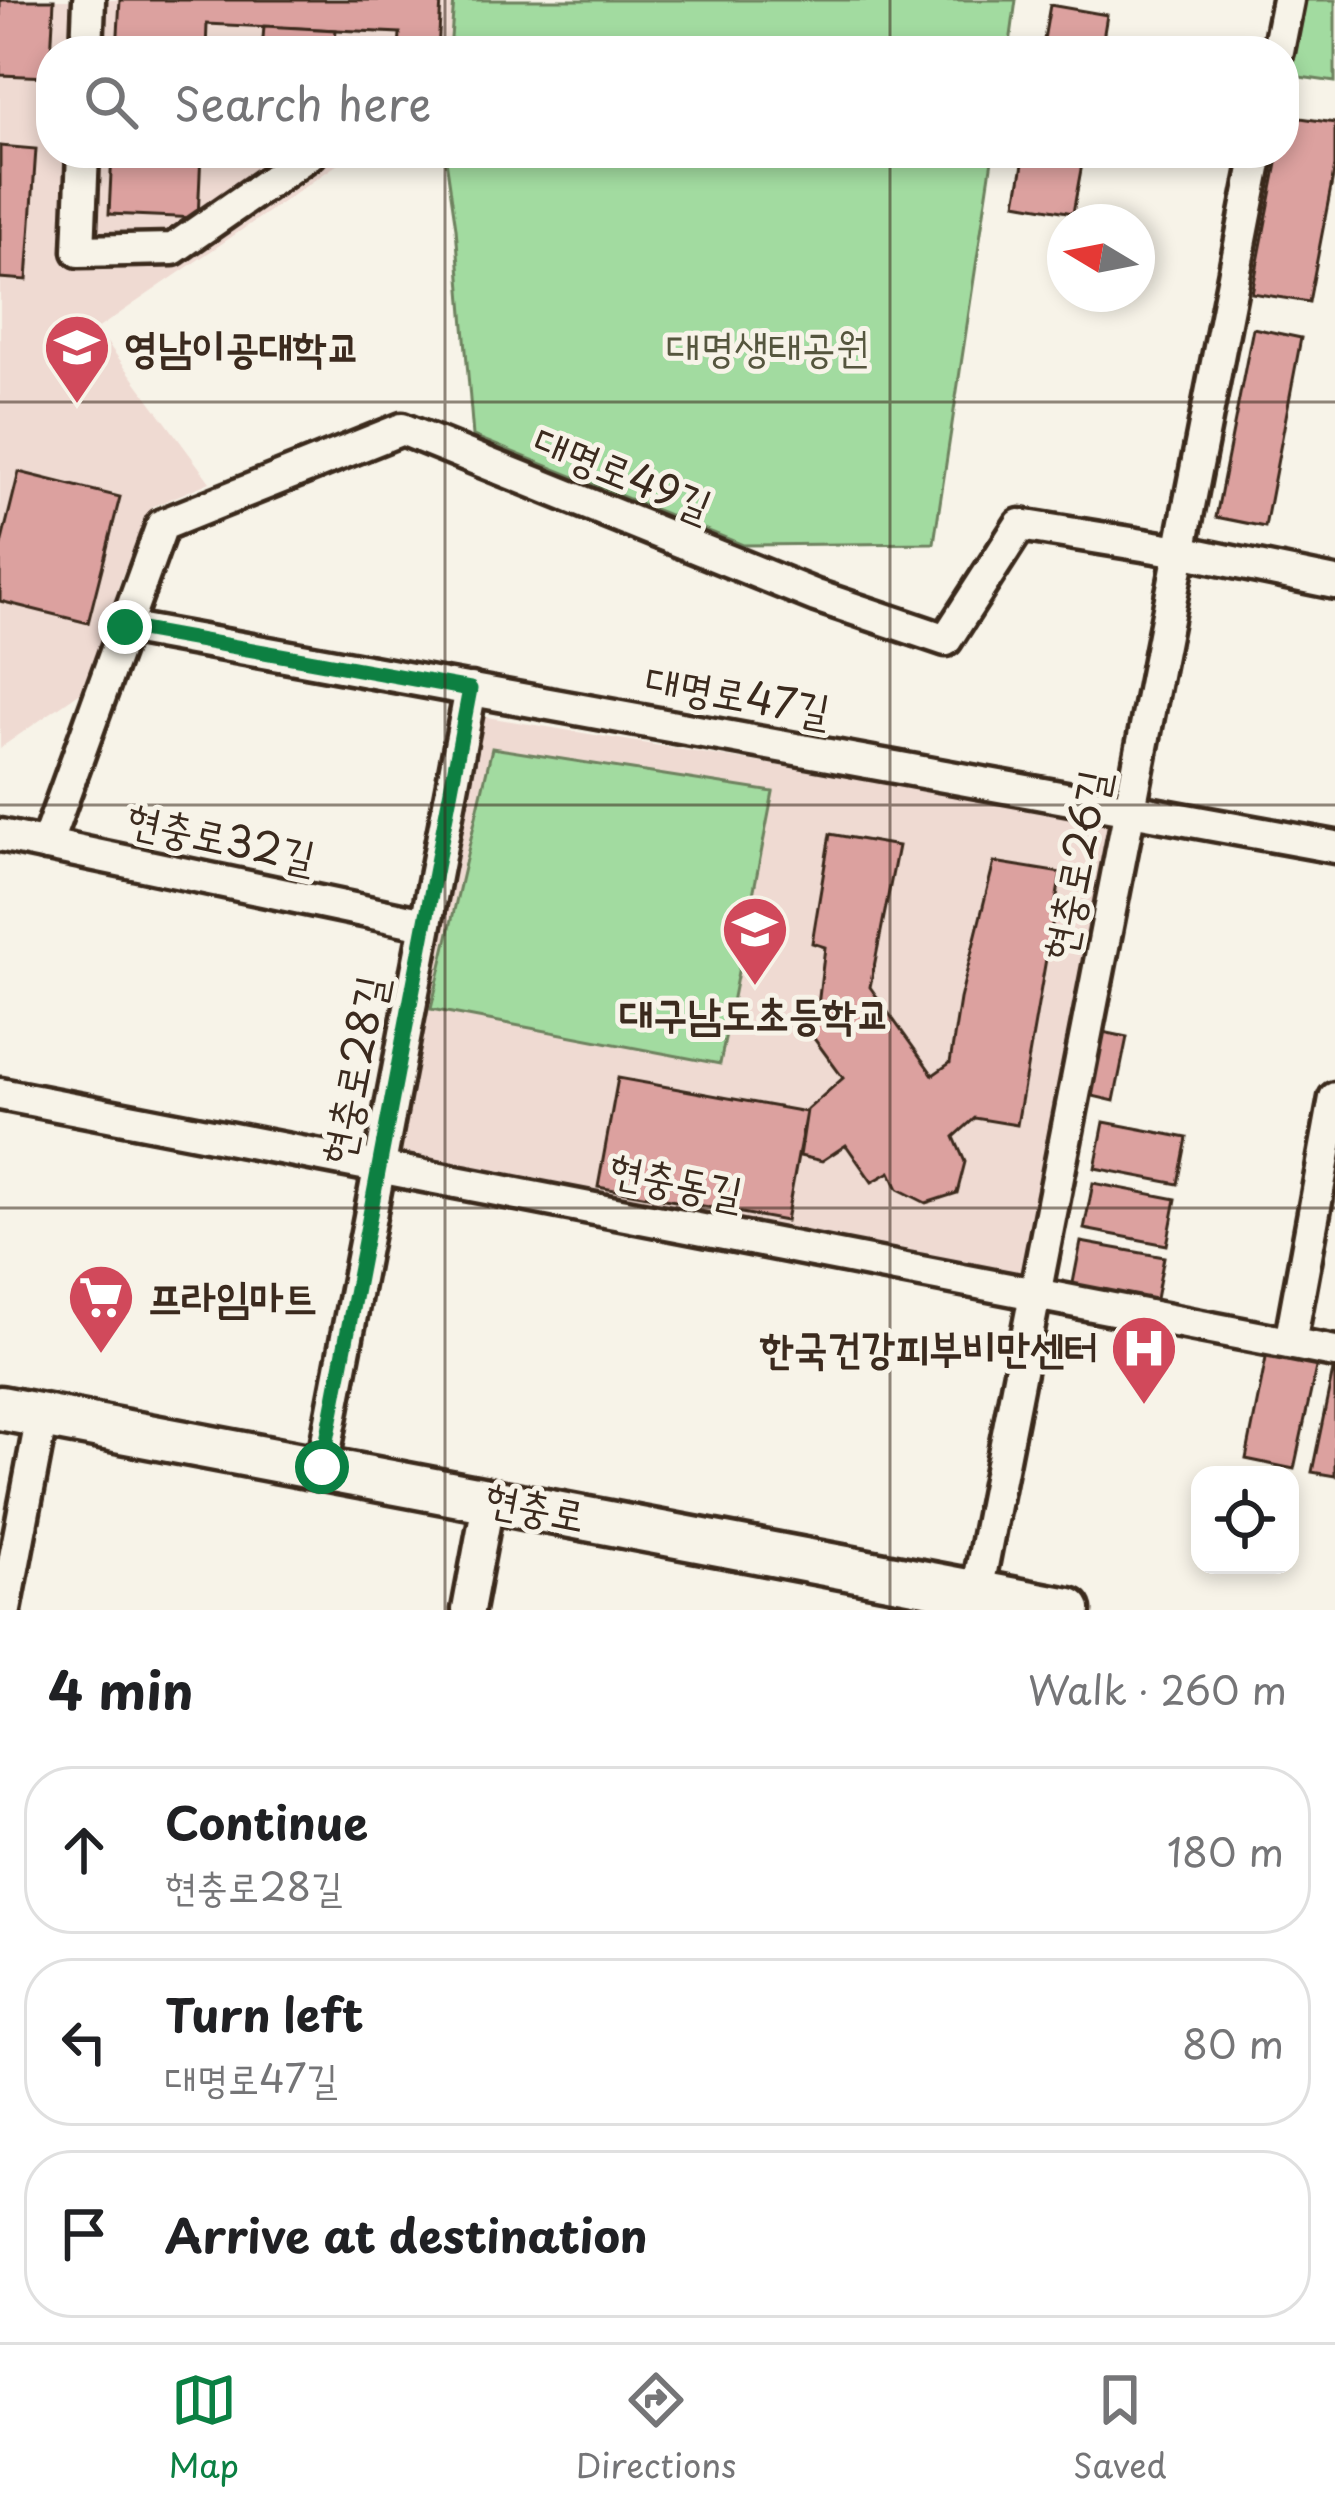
<!DOCTYPE html>
<meta charset="utf-8">
<style>
:root{--surface:#fff;--page:#f6f6f6;--text:#202124;--muted:#757577;--line:#e0e0e0;--accent:#0b8043}
body{margin:0;font-family:"Playpen Sans","Poor Story",sans-serif;background:var(--page);color:var(--text)}
.controls{position:absolute;right:36px;bottom:36px;display:grid;overflow:hidden;border-radius:24px;box-shadow:0 6px 18px #0003}
.controls button{width:108px;height:108px;display:grid;place-items:center;padding:0;border:0;border-bottom:3px solid var(--line);background:var(--surface);color:var(--text);font:60px sans-serif}
.compass{position:absolute;left:1047px;top:204px;width:108px;height:108px;border-radius:50%;background:var(--surface);box-shadow:0 6px 18px #0003;rotate:280deg}
.stop{position:absolute;width:36px;height:36px;margin:-27px;border:9px solid #0b8043;border-radius:50%;background:#fff}
.stop.end{background:#0b8043;border-color:#fff;box-shadow:0 3px 12px #0008}
.list{margin:0;padding:0;list-style:none}
h2{display:flex;justify-content:space-between;align-items:center;height:156px;margin:0;padding:0 48px;font-size:51px}
h2 small{font-size:39px;font-weight:400;color:var(--muted)}
.list li{display:grid;grid-template-columns:78px 1fr auto;gap:36px;align-items:center;box-sizing:border-box;height:168px;margin:0 24px 24px;padding:0 24px;border:3px solid var(--line);border-radius:48px}
.list b{display:block;font-size:45px;white-space:nowrap}
.list p{margin:0;font-size:39px;white-space:nowrap;color:var(--muted)}
.list em{font-size:39px;font-style:normal;color:var(--muted)}
.icon{flex:none;width:66px;height:66px;fill:none;stroke:currentColor;stroke-width:2;stroke-linecap:round;stroke-linejoin:round}
.map{position:relative;flex:none;width:1335px;height:1610px;overflow:hidden}
.search{position:absolute;background:var(--surface);box-shadow:0 6px 18px #0003;left:36px;right:36px;top:36px;height:132px;display:flex;align-items:center;gap:30px;box-sizing:border-box;padding:0 42px;border-radius:48px;color:var(--muted);font-size:45px}
.sheet{height:732px;background:var(--surface)}
nav{display:flex;justify-content:space-around;align-items:center;box-sizing:border-box;height:168px;border-top:3px solid var(--line);background:var(--surface);font-size:33px;color:var(--muted)}
nav a{display:grid;justify-items:center;gap:6px}
nav .on{color:var(--accent)}
.map>svg:first-child{display:block}
.built{fill:#efdad2}
.green{fill:#a2dba0;stroke:#6e825f;stroke-width:3}
.building{fill:#dca19f;stroke:#3b2a1e;stroke-width:3}
.lines{fill:none;stroke-linecap:round;stroke-linejoin:round}
.street-casing{stroke:#3b2a1e;stroke-width:39}
.secondary-casing{stroke:#3b2a1e;stroke-width:51}
.street{stroke:#f7f3e8;stroke-width:30}
.secondary{stroke:#f7f3e8;stroke-width:42}
.route{stroke:#0b8043;stroke-width:15}
.grid{fill:none;stroke:#3b2a1e;stroke-width:3;stroke-opacity:0.55}
.labels{text-anchor:middle;stroke-width:10;stroke-linejoin:round;paint-order:stroke}
.poi-label{font-size:42px;font-weight:bold;fill:#3b2a1e;stroke:#f7f3e8;text-anchor:start}
.park-label{font-size:42px;fill:#55563e;stroke:#f7f3e8}
.street-label{font-size:42px;fill:#3b2a1e;stroke:#f7f3e8}
</style>
<div class="map">
<svg width="1335" height="1610" viewBox="0 0 1335 1610">
<rect width="100%" height="100%" fill="#f7f3e8"/>
<filter id="ink" filterUnits="userSpaceOnUse"><feTurbulence type="fractalNoise" baseFrequency=".00833" numOctaves="2"/><feDisplacementMap in="SourceGraphic" scale="24" xChannelSelector="R" yChannelSelector="G"/><feConvolveMatrix kernelMatrix="1 2 1 2 8 2 1 2 1" color-interpolation-filters="sRGB"/></filter>
<g filter="url(#ink)">
<g class="built">
<path d="M0,0H454L450,51H51V153H354L97,329L210,482L152,507L122,576L85,689L0,748Z"/>
<path d="M481,716L1115,822L1026,1280L394,1155Z"/>
</g>
<g class="green">
<path d="M454,0H1016L1009,51H450Z"/>
<path d="M1301,0H1335V82L1286,75Z"/>
<path d="M445,153H993L934,543L743,545L473,436L456,228Z"/>
<path d="M492,748L773,792L720,1064L431,1009Z"/>
</g>
<g class="building">
<path d="M0,0H54L50,77L0,75Z"/>
<path d="M120,0H441L438,51H399L400,33L207,24L206,51H117Z"/>
<path d="M1050,5L1107,15L1101,51H1042Z"/>
<path d="M264,26L336,30L334,51H262Z"/>
<path d="M1287,116L1335,123V166L1309,302L1252,293L1279,153H1284Z"/>
<path d="M0,146L36,149L27,280L0,278Z"/>
<path d="M112,153H201L198,218L109,214Z"/>
<path d="M1025,153H1084L1073,213L1016,203Z"/>
<path d="M1253,328L1301,338L1265,527L1216,517Z"/>
<path d="M19,472L120,497L88,623L0,601V549Z"/>
<path d="M830,834L898,846L870,987L933,1075L950,1063L960,999L994,862L1061,873L1017,1125L975,1118L954,1137L965,1162L957,1193L926,1203L898,1189L890,1172L872,1182L846,1145L822,1161L800,1156L807,1110L843,1078L807,1029L826,1019L818,1006L825,947L812,943Z"/>
<path d="M1098,1031L1127,1037L1114,1101L1084,1094Z"/>
<path d="M618,1078L806,1112L786,1221L598,1187Z"/>
<path d="M1104,1122L1187,1138L1178,1184L1095,1168Z"/>
<path d="M1093,1183L1176,1199L1167,1245L1084,1229Z"/>
<path d="M1081,1242L1164,1257L1155,1304L1072,1288Z"/>
<path d="M1267,1353L1317,1363L1294,1469L1246,1459Z"/>
<path d="M1334,1366H1335V1476L1312,1472Z"/>
</g>
<g class="lines">
<defs>
<g id="street">
<path d="M87,51L89,0"/>
<path d="M1278,51L1288,0"/>
<path d="M83,153L79,251L173,249L311,153"/>
<path d="M125,627L1335,847"/>
<path d="M0,835L425,924"/>
<path d="M46,845L162,525L402,429L816,596L946,640L1020,525L1180,551L1335,583"/>
<path d="M0,1094L1335,1352"/>
<path d="M1290,1343L1335,1098"/>
<path d="M322,1467L471,689"/>
<path d="M977,1592L1258,153"/>
<path d="M5,1610L42,1416"/>
<path d="M468,1610L489,1498"/>
</g>
<path id="secondary" d="M0,1408L1069,1610"/>
</defs>
<use href="#street" class="street-casing"/>
<use href="#secondary" class="secondary-casing"/>
<use href="#street" class="street"/>
<use href="#secondary" class="secondary"/>
</g>
</g>
<g class="lines" filter="url(#ink)">
<path class="route" d="M125,627L470,689L322,1467"/>
</g>
<path class="grid" d="M445,0V51M890,0V51M445,153V1610M890,153V1610M0,402H1335M0,805H1335M0,1208H1335"/>
<defs>
<symbol id="university-pin" viewBox="-11 -11 22 30"><path d="M0 17L-7.5 6A9.5 9.5 0 1 1 7.5 6Z" fill="#d1495b" stroke="#f7f3e8"/><path d="M0-5L7-2L0 1L-7-2ZM-4 1L0 2.5L4 1V4Q0 6-4 4Z" fill="#fff"/></symbol>
<symbol id="school-pin" viewBox="-11 -11 22 30"><path d="M0 17L-7.5 6A9.5 9.5 0 1 1 7.5 6Z" fill="#d1495b" stroke="#f7f3e8"/><path d="M0-5L7-2L0 1L-7-2ZM-4 1L0 2.5L4 1V4Q0 6-4 4Z" fill="#fff"/></symbol>
<symbol id="supermarket-pin" viewBox="-11 -11 22 30"><path d="M0 17L-7.5 6A9.5 9.5 0 1 1 7.5 6Z" fill="#d1495b" stroke="#f7f3e8"/><path d="M-6-5.5h2.5l.6 2H6L4.5 2H-2.5L-4.4-4H-6ZM-1.5 3.2a1.3 1.3 0 1 0 .1 0ZM3 3.2a1.3 1.3 0 1 0 .1 0Z" fill="#fff"/></symbol>
<symbol id="hospital-pin" viewBox="-11 -11 22 30"><path d="M0 17L-7.5 6A9.5 9.5 0 1 1 7.5 6Z" fill="#d1495b" stroke="#f7f3e8"/><path d="M-5-5h3v3.5h4V-5h3V5h-3V1.5h-4V5h-3Z" fill="#fff"/></symbol>
</defs>
<g fill-rule="evenodd">
<use href="#university-pin" x="39" y="309" width="76" height="104"/>
<use href="#school-pin" x="717" y="891" width="76" height="104"/>
<use href="#supermarket-pin" x="63" y="1259" width="76" height="104"/>
<use href="#hospital-pin" x="1106" y="1310" width="76" height="104"/>
</g>
<g class="labels">
<g class="poi-label">
<text x="124" y="362">영남이공대학교</text>
<text x="755" y="1029" text-anchor="middle">대구남도초등학교</text>
<text x="148" y="1312">프라임마트</text>
<text x="1098" y="1363" text-anchor="end">한국건강피부비만센터</text>
</g>
<g class="park-label">
<text x="768" y="362">대명생태공원</text>
</g>
<g class="street-label">
<text transform="translate(623 473) rotate(22)" y="15">대명로49길</text>
<text transform="translate(738 695) rotate(10)" y="15">대명로47길</text>
<text transform="translate(221 838) rotate(12)" y="15">현충로32길</text>
<text transform="translate(1076 865) rotate(-79)" y="15">현충로26길</text>
<text transform="translate(354 1070) rotate(-79)" y="15">현충로28길</text>
<text transform="translate(676 1181) rotate(11)" y="15">현충동길</text>
<text transform="translate(535 1507) rotate(11)" y="15">현충로</text>
</g>
</g>
</svg>
<div class="controls">
<button><svg class="icon" aria-label="locate" viewBox="0 0 24 24"><circle cx="12" cy="12" r="6"/><path d="M12 2v4M12 18v4M2 12h4M18 12h4"/></svg></button>
</div>
<svg class="compass" viewBox="-18 -18 36 36"><path d="M0-13l5 13h-10z" fill="#e53935"/><path d="M0 13l5-13h-10z" fill="#757577"/></svg>
<div class="stop" style="left:322px;top:1467px"></div>
<div class="stop end" style="left:125px;top:627px"></div>
<div class="search"><svg class="icon" aria-label="search" viewBox="0 0 24 24"><circle cx="10" cy="10" r="6"/><path d="M15 15l6 6"/></svg>Search here</div>
</div>
<section class="sheet">
<h2>4 min<small>Walk · 260 m</small></h2>
<ul class="list">
<li><svg class="icon" aria-label="ahead" viewBox="0 0 24 24"><path d="M12 20V5M6 11l6-6 6 6"/></svg><div><b>Continue</b><p>현충로28길</p></div><em>180 m</em></li>
<li><svg class="icon" aria-label="left" viewBox="0 0 24 24"><path d="M17 20v-9H6M10 6l-5 5 5 5"/></svg><div><b>Turn left</b><p>대명로47길</p></div><em>80 m</em></li>
<li><svg class="icon" aria-label="arrive" viewBox="0 0 24 24"><path d="M6 21V4h12l-3 4 3 4H6"/></svg><div><b>Arrive at destination</b></div></li>
</ul>
</section>
<nav>
<a class="on"><svg class="icon" aria-label="map" viewBox="0 0 24 24"><path d="M3 6l6-2 6 2 6-2v14l-6 2-6-2-6 2zM9 4v14M15 6v14"/></svg>Map</a>
<a><svg class="icon" aria-label="directions" viewBox="0 0 24 24"><path d="M12 3l9 9-9 9-9-9zM9 14v-3h6M13 9l2 2-2 2"/></svg>Directions</a>
<a><svg class="icon" aria-label="saved" viewBox="0 0 24 24"><path d="M7 4h10v16l-5-4-5 4z"/></svg>Saved</a>
</nav>
